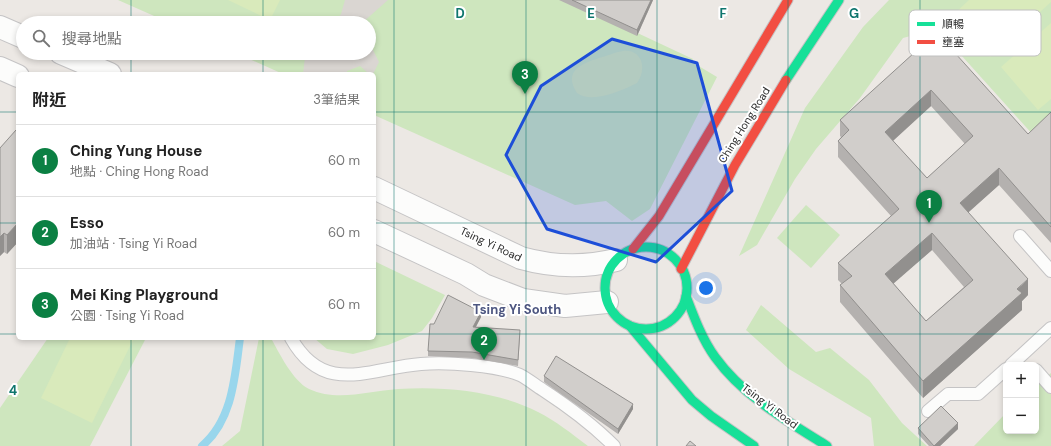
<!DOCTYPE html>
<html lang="zh-TW">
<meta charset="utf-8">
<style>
:root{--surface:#fff;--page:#f6f6f6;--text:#222;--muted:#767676;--line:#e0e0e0;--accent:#0b8043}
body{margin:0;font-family:"DM Sans","Noto Sans TC",sans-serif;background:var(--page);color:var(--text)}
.controls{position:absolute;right:12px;bottom:12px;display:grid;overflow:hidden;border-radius:6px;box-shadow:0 2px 6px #0003}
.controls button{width:36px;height:36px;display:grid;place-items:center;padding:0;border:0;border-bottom:1px solid var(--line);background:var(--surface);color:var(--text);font:20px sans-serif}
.you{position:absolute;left:706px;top:288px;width:14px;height:14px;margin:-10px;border:3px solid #fff;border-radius:50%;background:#1a73e8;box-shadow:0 0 0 6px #1a73e833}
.badge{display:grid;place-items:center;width:26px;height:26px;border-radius:50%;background:var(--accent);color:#fff;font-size:13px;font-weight:700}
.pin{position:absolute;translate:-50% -33px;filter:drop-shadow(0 1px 2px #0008)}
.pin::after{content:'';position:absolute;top:21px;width:14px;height:12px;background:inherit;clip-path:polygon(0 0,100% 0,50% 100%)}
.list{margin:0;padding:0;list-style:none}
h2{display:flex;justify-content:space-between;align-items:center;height:52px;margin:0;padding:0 16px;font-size:17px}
h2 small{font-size:13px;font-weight:400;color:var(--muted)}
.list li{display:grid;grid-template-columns:26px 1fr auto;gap:12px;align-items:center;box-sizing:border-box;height:72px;padding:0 16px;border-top:1px solid var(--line)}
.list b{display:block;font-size:15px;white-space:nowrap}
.list p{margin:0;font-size:13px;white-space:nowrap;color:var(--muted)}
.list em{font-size:13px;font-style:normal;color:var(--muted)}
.icon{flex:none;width:22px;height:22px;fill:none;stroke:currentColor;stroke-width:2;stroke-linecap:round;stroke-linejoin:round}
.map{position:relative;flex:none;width:1051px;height:446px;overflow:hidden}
.search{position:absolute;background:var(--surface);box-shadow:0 2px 6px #0003;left:16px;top:16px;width:360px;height:44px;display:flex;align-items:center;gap:10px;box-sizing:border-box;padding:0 14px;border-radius:22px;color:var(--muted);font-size:15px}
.panel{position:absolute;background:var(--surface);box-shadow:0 2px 6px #0003;left:16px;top:72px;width:360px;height:268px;border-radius:6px}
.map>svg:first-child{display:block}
.green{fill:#cee6be}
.pitch{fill:#d9eabb}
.plaza{fill:#dad6d2}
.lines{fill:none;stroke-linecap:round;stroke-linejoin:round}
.stream{stroke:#99d6ec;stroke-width:8}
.lane-casing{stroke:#c5c4c5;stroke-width:14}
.street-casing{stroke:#c5c4c5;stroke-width:24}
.fast-casing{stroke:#c5c4c5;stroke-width:11}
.jam-casing{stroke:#c5c4c5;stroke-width:11}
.lane{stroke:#fcfcfb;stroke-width:12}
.street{stroke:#fcfcfb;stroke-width:22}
.fast{stroke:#16e098;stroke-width:9}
.jam{stroke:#f24e42;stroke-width:9}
.wall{fill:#b4b1af;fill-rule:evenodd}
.shaded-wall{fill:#92908e}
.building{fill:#d1cecb;stroke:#92908e;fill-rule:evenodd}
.marked{fill:#1d4ed8;fill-opacity:0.2;stroke:#1d4ed8;stroke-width:3;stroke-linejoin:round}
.grid{fill:none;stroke:#0f766e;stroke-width:1;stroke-opacity:0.55}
.labels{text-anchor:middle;stroke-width:4;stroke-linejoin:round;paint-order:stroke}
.street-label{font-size:11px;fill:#2e2e2e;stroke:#fff}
.quarter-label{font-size:13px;font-weight:bold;fill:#4d5680;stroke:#fff}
.key{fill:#fff;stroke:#c0c0c0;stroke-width:1}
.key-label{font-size:11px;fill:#2e2e2e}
.grid-label{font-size:13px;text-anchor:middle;font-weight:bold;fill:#0f766e;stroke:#fff;stroke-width:4;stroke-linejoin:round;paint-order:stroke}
</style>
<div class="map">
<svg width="1051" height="446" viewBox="0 0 1051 446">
<rect width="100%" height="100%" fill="#ece8e4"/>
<g class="green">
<path d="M118,0H567L693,59L692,62L717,77L650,209L632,221L606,201L575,205L374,115V74H283L236,53H369V23H170Z"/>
<path d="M889,0H1051V122L1035,137L934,25L929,31L903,38L860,98L816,149L795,179L757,245L739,256L805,108L863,27Z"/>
<path d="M806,205L840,235L811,268L777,238Z"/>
<path d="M374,261L445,295L432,318L422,331L388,345L353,354L327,349L314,338H374Z"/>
<path d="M761,305L816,352L830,348L869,380L902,423L927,446H874L871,418L789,369L746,330Z"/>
<path d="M48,338H146L90,446H0V408Z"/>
<path d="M259,338H271C279,353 293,381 309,389C337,402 369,391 398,389C444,386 497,391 538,412C556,421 572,434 588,446H222L240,431Z"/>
<path d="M1051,373V446H974L1006,413V431H1036V386Z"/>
</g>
<g class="pitch">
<path d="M228,0H280L270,20Z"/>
<path d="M969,0H1051V2L990,57L953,15Z"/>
<path d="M1051,23V99L1038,110L1001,67Z"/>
<path d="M623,51C643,49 647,70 637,83C621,91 592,104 577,93C563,71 581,64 599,58C607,56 615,52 623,51Z"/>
<path d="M70,338H134L92,423L41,398Z"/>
</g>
<g class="plaza">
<path d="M345,0H388L362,23H334L341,14Z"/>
<path d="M369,42L379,62L373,74H369L360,66L347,71V74H303L305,57L308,53H369Z"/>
</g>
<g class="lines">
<path class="stream" d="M202,446C233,420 235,375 240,338"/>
<defs>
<g id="lane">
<path d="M1020,236L1051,271"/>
<path d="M291,338C324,397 370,368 421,364C447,362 496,365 520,375C528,379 535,385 543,390C569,407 592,424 614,446"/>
<path d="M1011,365L1051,328"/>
<path d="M1036,370L1051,387"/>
<path d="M928,411L948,394H978L1006,369"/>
</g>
<g id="street">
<path d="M0,27L23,37"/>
<path d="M61,53L110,74"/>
<path d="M0,68L18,76"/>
<path d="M374,188L521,258C553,267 583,268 616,260"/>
<path d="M374,231L466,274L484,285L523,300L565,306L607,302"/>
</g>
<g id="fast">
<path d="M786,80L839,0"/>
<circle cx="646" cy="288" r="41"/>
<path d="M686,296C694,317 702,339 715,357C743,396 787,421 827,446"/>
<path d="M630,326L692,400L711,416L754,446"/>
</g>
<g id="jam">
<path d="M633,249L659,216L788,0"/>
<path d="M681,269L735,165L786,80"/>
</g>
</defs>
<use href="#lane" class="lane-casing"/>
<use href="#street" class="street-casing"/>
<use href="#fast" class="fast-casing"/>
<use href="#jam" class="jam-casing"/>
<use href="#lane" class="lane"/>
<use href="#street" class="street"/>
<use href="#fast" class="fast"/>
<use href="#jam" class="jam"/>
</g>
<g class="wall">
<path d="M559,0H653L637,36Z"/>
<path d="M934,53L1028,134L1051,112V243L999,185L968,212L1028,295L1022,301V310L923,398L840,302V285L842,284L838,280V263L891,216L838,157V141L841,137L840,136V120ZM931,106L965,144L927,178L893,141ZM932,250L964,287L926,321L893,283Z"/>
<path d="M18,132V242L7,254L4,252L0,256Z"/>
<path d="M481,317L476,327L520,336L518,366L472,358L428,356V351L434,324Z"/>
<path d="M544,376L633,409L618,434L544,382Z"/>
<path d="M918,428L958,429L940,446H929L918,434Z"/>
</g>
<g class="shaded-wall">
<path d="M651,0H653L637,36V30Z"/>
<path d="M931,90V106L885,148V132Z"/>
<path d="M999,168V185L960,220V203Z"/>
<path d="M18,223V242L7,254V235Z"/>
<path d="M4,233V252L0,256V237Z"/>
<path d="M932,233V250L885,291V274Z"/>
<path d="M1028,279V295L1022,301V310L923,398V381Z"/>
<path d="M481,312V317L473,332V327Z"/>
<path d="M633,404V409L618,434V429Z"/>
<path d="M958,423V429L940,446H934Z"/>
</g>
<g class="building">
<path d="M572,0H651L637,30Z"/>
<path d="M925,43L934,53L946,43L1028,134L1051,112V227L999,168L960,203L1028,279L1017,289L1022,293L923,381L840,285L852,276L838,263L899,209L838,141L849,130L840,120ZM931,90L973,136L927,178L885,132ZM932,233L973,280L926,321L885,274Z"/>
<path d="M16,130L18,132V223L7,235L4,233L0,237V148Z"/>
<path d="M448,295L481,312L473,327L520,330L518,360L472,352L428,351L430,324H434Z"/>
<path d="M556,356L633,404L618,429L544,376Z"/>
<path d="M941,406L958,423L934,446L918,428Z"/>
<path d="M690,441L696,446H686Z"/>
</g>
<path class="marked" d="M612,39L697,63L732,191L656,262L547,229L506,155L541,86Z"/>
<path class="grid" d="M131,0V23M263,0V23M394,0V446M526,0V446M657,0V446M788,0V446M920,0V446M131,53V74M263,53V74M0,112H18M374,112H1051M0,223H18M374,223H1051M0,334H18M374,334H1051M131,338V446M263,338V446"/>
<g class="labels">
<g class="street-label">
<text transform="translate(744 125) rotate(-58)" y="4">Ching Hong Road</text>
<text transform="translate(491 244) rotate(25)" y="4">Tsing Yi Road</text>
<text transform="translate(770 406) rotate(37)" y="4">Tsing Yi Road</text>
</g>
<g class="quarter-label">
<text x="517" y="314">Tsing Yi South</text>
</g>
</g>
<rect x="909" y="10" width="132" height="46" rx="6" class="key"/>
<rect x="917" y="22" width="18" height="4" fill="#16e098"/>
<rect x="917" y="40" width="18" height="4" fill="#f24e42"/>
<g class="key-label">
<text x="942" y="28">順暢</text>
<text x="942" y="46">壅塞</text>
</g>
<g class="grid-label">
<text x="460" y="18">D</text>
<text x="591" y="18">E</text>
<text x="723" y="18">F</text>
<text x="854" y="18">G</text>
<text x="13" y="395">4</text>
</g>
</svg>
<div class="controls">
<button>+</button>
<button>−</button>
</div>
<div class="you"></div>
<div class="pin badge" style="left:929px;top:223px">1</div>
<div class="pin badge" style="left:484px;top:360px">2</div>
<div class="pin badge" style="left:525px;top:94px">3</div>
<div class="search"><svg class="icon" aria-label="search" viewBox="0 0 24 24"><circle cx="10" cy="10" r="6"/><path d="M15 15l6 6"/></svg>搜尋地點</div>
<section class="panel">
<h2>附近<small>3筆結果</small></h2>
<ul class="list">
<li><span class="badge">1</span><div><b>Ching Yung House</b><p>地點 · Ching Hong Road</p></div><em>60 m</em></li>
<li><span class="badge">2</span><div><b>Esso</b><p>加油站 · Tsing Yi Road</p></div><em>60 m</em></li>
<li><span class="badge">3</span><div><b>Mei King Playground</b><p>公園 · Tsing Yi Road</p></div><em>60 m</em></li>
</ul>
</section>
</div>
